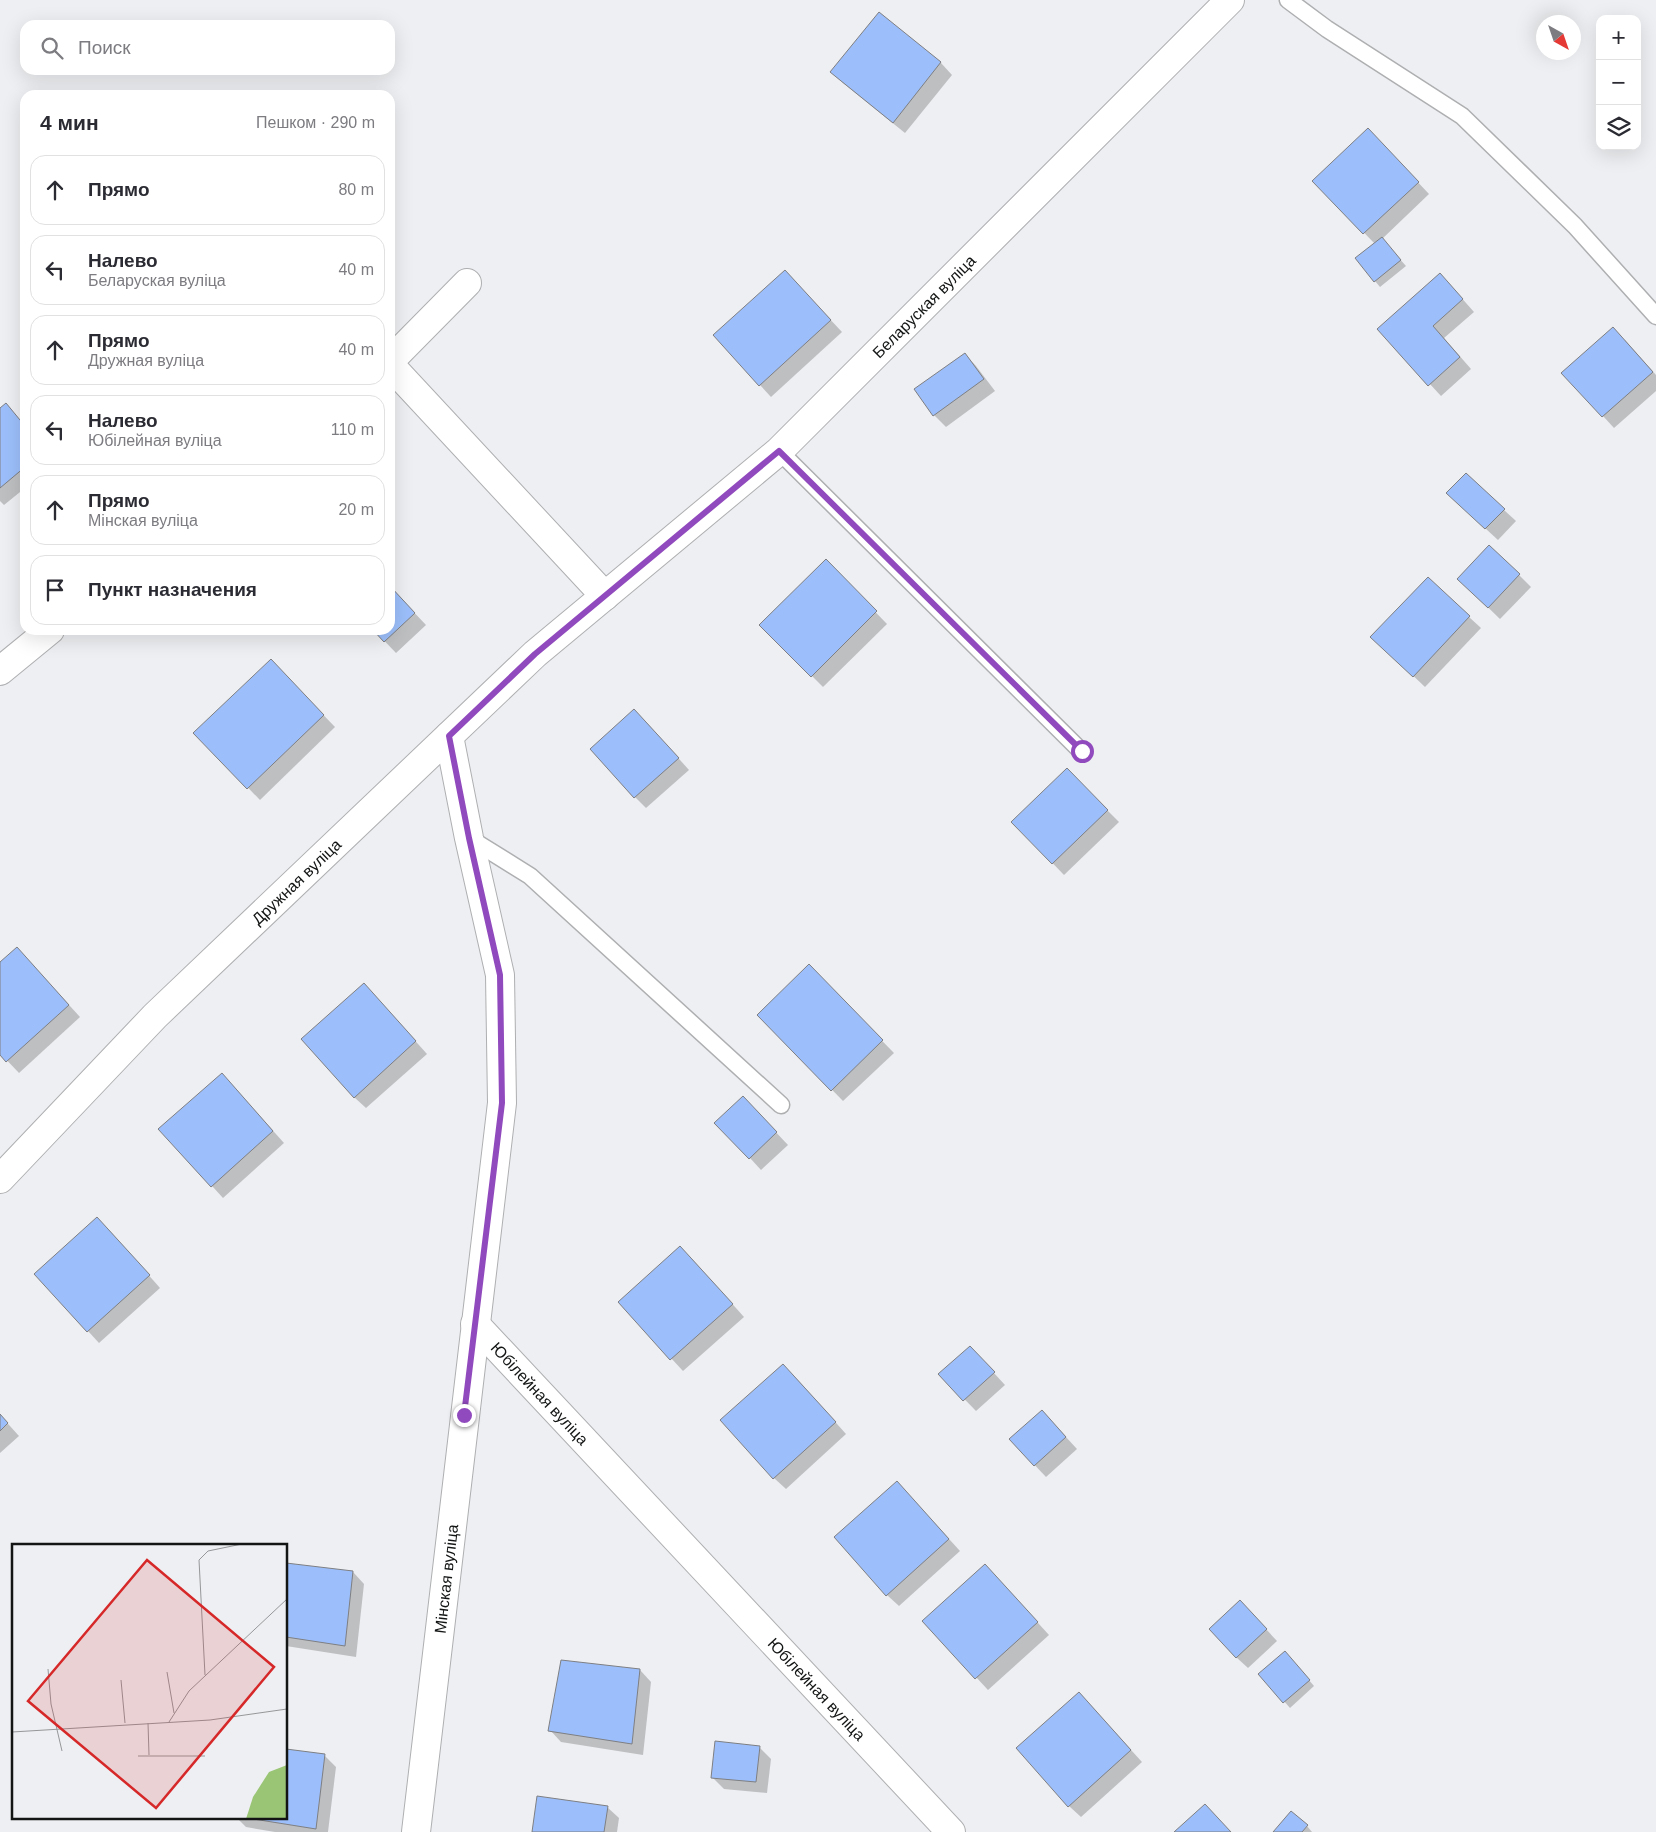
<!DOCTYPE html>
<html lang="ru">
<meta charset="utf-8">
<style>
:root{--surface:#fff;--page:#f2f2f3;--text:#2b2b33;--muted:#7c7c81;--line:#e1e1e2}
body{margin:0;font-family:Arial,sans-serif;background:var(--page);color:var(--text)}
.controls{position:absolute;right:15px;top:15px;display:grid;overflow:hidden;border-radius:10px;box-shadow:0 5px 20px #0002}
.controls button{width:45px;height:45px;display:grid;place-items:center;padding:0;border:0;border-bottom:1px solid var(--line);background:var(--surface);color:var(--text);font:25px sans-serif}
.compass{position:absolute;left:1536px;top:15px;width:45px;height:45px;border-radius:50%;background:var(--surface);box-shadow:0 5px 20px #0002;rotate:140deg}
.stop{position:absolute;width:15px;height:15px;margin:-11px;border:4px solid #914abd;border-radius:50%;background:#fff}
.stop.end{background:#914abd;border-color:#fff;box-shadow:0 1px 5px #0008}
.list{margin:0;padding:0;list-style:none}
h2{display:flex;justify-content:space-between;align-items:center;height:65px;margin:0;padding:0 20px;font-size:21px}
h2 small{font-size:16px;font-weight:400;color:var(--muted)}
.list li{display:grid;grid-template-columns:32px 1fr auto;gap:15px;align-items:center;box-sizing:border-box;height:70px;margin:0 10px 10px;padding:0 10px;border:1px solid var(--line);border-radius:15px}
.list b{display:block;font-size:19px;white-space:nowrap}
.list p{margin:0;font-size:16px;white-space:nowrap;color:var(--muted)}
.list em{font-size:16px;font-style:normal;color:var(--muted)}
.icon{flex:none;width:28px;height:28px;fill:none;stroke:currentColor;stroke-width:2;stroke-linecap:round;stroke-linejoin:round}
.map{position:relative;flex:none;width:1656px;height:1832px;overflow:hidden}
.search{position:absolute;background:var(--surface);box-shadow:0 5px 20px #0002;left:20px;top:20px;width:375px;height:55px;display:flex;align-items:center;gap:12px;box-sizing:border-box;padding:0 18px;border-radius:15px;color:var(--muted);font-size:19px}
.panel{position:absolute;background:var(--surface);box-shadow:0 5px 20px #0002;left:20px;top:90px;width:375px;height:545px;border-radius:15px}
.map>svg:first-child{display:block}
.shadow{fill:#0003}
.building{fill:#9cbffb;stroke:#7e7f82}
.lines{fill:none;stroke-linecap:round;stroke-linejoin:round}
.lane-casing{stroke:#aeafb1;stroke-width:19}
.street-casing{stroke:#aeafb1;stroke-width:30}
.lane{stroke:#fff;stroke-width:16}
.street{stroke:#fff;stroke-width:28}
.route{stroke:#914abd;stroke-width:6}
.labels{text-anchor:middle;stroke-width:4;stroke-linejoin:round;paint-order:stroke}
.street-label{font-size:16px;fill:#131414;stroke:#fff}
.inset-road{fill:none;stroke:#969799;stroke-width:1}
.view{fill:#d62828;fill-opacity:0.15;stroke:#d62828;stroke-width:2.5}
.inset-edge{fill:none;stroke:#131414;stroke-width:2.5}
</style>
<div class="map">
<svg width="1656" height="1832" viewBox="0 0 1656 1832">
<rect width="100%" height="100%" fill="#eeeff2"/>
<g class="shadow">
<path d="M879,13L941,63L952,75L905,133L843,83L831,72Z"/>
<path d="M1380,142L1429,194L1382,239L1406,266L1380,287L1375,281V244L1314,181Z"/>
<path d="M796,283L842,332L771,397L760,385Z"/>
<path d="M1451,286L1474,312L1444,338L1471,369L1441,396L1379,329Z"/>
<path d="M1625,340L1656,375V391L1614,428L1603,416Z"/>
<path d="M965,354L976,366L995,391L946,427L934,415L916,390Z"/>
<path d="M6,405L25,426V488L4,505L0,501V410Z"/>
<path d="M1460,505L1504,510L1516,521L1498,540Z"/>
<path d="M826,561L887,624L823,687L761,625Z"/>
<path d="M1519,575L1531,587L1500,619L1470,590Z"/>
<path d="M390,587L426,625L396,653L374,630H390Z"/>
<path d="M1469,617L1481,628L1425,687L1384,648Z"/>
<path d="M282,672L335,727L260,800L195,733Z"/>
<path d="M646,722L689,770L646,808L635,797Z"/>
<path d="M1067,770L1119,822L1064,875L1013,822Z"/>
<path d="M28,960L80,1017L19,1073L0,1053V964Z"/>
<path d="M809,966L894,1053L843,1101L759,1015Z"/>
<path d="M375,996L427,1054L366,1108L354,1097Z"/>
<path d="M233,1086L284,1143L223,1198L160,1129Z"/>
<path d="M754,1109L788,1145L761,1170L750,1158Z"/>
<path d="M109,1230L160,1288L99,1343L88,1331Z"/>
<path d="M692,1259L744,1317L683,1371L620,1303Z"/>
<path d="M981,1359L1005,1385L976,1411L940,1374Z"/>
<path d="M795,1377L846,1434L786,1489L774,1478Z"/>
<path d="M0,1415L19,1436L0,1453Z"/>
<path d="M1053,1423L1077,1449L1046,1477L1011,1440Z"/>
<path d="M908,1494L960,1551L899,1606L887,1595Z"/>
<path d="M286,1564L353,1572L364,1584L356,1657L286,1646Z"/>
<path d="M997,1578L1049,1635L988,1690L924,1621Z"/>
<path d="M1251,1613L1277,1641L1248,1668L1236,1657Z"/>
<path d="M1290,1658L1314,1686L1290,1708L1260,1674Z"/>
<path d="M640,1670L651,1682L643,1755L561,1742L550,1730Z"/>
<path d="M1090,1705L1142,1762L1081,1817L1069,1806Z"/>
<path d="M759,1747L771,1759L767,1793L724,1789L712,1777Z"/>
<path d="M324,1755L336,1767L328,1832H275L246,1827L237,1818H286Z"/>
<path d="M607,1807L619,1818L617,1832H533Z"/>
<path d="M1307,1826L1312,1832H1275Z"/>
</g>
<g class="building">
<path d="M879,12L941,62L893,123L830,72Z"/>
<path d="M1368,128L1419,182L1363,234L1312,181Z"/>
<path d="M1382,237L1401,260L1374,282L1355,258Z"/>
<path d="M785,270L831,320L759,386L713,335Z"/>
<path d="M1440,273L1463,299L1433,326L1460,357L1428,386L1377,329Z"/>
<path d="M1613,327L1653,372L1602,417L1561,373Z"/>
<path d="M965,353L984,379L933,416L914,389Z"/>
<path d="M6,403L25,426V467L0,488V408Z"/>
<path d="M1466,473L1505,509L1485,529L1446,493Z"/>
<path d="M1489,545L1520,574L1488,608L1457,579Z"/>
<path d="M826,559L877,611L811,677L759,625Z"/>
<path d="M1428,577L1470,616L1413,677L1370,637Z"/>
<path d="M390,586L415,613L384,642L373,630H390Z"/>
<path d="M271,659L324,715L247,789L193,733Z"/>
<path d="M634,709L679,758L634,798L590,749Z"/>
<path d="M1067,768L1108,810L1052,864L1011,822Z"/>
<path d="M17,947L69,1005L6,1062L0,1055V962Z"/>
<path d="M809,964L883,1040L831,1091L757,1015Z"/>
<path d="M364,983L416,1041L354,1098L301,1039Z"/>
<path d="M222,1073L273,1131L211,1187L158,1129Z"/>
<path d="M743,1096L777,1132L749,1159L714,1123Z"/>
<path d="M97,1217L150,1275L87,1332L34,1274Z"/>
<path d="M680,1246L733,1304L670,1360L618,1302Z"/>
<path d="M970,1346L995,1372L963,1401L938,1374Z"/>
<path d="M783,1364L836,1422L773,1479L720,1420Z"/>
<path d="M1042,1410L1066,1437L1034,1466L1009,1439Z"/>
<path d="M0,1414L8,1423L0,1431Z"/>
<path d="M897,1481L949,1539L886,1596L834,1537Z"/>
<path d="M286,1563L353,1571L345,1646L286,1637Z"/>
<path d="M985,1564L1038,1622L975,1679L922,1621Z"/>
<path d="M1240,1600L1267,1629L1236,1658L1209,1629Z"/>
<path d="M1285,1651L1310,1680L1283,1703L1258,1674Z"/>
<path d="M561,1660L640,1669L632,1744L548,1731Z"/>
<path d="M1079,1692L1131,1750L1068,1807L1016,1748Z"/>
<path d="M715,1741L760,1746L756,1782L711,1778Z"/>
<path d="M286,1749L325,1754L316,1829L247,1818H286Z"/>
<path d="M537,1796L608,1806L604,1832H532Z"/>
<path d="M1205,1804L1231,1832H1174Z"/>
<path d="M1291,1811L1308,1825L1302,1832H1273Z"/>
</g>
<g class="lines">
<defs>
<g id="lane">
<path d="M1288,0L1327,29L1462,116L1575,226L1656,316"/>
<path d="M779,451L1081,751"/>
<path d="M469,838L530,876L781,1105"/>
</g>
<g id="street">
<path d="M390,361L467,283"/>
<path d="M390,365L605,596"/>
<path d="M0,671L50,630"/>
<path id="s1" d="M0,1179L155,1016L535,654L779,451L1230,0"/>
<path id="s2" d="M475,1324L951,1832"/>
<path id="s3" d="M416,1832L502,1103L500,975L469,838L449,736"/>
</g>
</defs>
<use href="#lane" class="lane-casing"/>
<use href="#street" class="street-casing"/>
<use href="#lane" class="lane"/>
<use href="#street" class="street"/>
</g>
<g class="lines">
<path class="route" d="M464,1415L502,1103L500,975L469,838L449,736L535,654L779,451L1082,751"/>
</g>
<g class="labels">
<g class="street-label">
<text dy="6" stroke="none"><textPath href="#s1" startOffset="1272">Беларуская вуліца</textPath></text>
<text dy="6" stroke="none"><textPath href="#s1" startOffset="420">Дружная вуліца</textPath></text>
<text dy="6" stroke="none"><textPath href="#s2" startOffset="95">Юбілейная вуліца</textPath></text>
<text dy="6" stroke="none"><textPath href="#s3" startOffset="255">Мінская вуліца</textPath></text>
<text dy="6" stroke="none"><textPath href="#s2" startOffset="500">Юбілейная вуліца</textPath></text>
</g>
</g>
<g transform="translate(12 1544)">
<rect width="275" height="275" fill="#eeeff2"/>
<path d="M275,221V275H234L241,253L257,228Z" fill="#99c574"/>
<path class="inset-road" d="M36,125L39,160L50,207M155,128L162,169M193,131L187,16L196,7L230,0M109,136L113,179M157,178L177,147L275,55M136,179L137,211M0,188L198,176L275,165M126,212H193"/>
<path class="view" d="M135,16L262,123L144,264L16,157Z"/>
<rect width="275" height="275" class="inset-edge"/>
</g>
</svg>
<div class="controls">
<button>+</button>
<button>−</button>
<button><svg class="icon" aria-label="layers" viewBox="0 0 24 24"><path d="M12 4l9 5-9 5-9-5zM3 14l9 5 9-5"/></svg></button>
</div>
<svg class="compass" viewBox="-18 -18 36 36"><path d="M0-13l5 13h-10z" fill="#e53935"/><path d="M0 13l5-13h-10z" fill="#7c7c81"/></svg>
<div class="stop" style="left:1082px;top:751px"></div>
<div class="stop end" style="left:464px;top:1415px"></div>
<div class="search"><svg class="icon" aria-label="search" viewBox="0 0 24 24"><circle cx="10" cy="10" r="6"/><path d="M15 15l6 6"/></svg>Поиск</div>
<section class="panel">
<h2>4 мин<small>Пешком · 290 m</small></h2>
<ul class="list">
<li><svg class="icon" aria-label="ahead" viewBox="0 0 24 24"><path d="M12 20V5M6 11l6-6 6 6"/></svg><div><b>Прямо</b></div><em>80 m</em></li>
<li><svg class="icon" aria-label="left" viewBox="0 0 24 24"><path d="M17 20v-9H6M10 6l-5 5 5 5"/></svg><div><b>Налево</b><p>Беларуская вуліца</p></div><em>40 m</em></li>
<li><svg class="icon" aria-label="ahead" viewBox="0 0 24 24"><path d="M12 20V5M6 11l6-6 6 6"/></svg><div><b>Прямо</b><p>Дружная вуліца</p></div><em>40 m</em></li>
<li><svg class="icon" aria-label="left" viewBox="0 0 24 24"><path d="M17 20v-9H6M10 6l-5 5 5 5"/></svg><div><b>Налево</b><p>Юбілейная вуліца</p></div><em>110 m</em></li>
<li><svg class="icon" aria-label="ahead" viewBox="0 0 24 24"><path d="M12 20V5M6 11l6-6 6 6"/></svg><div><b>Прямо</b><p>Мінская вуліца</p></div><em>20 m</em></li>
<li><svg class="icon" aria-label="arrive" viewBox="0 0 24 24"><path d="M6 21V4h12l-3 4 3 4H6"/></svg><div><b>Пункт назначения</b></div></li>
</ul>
</section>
</div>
